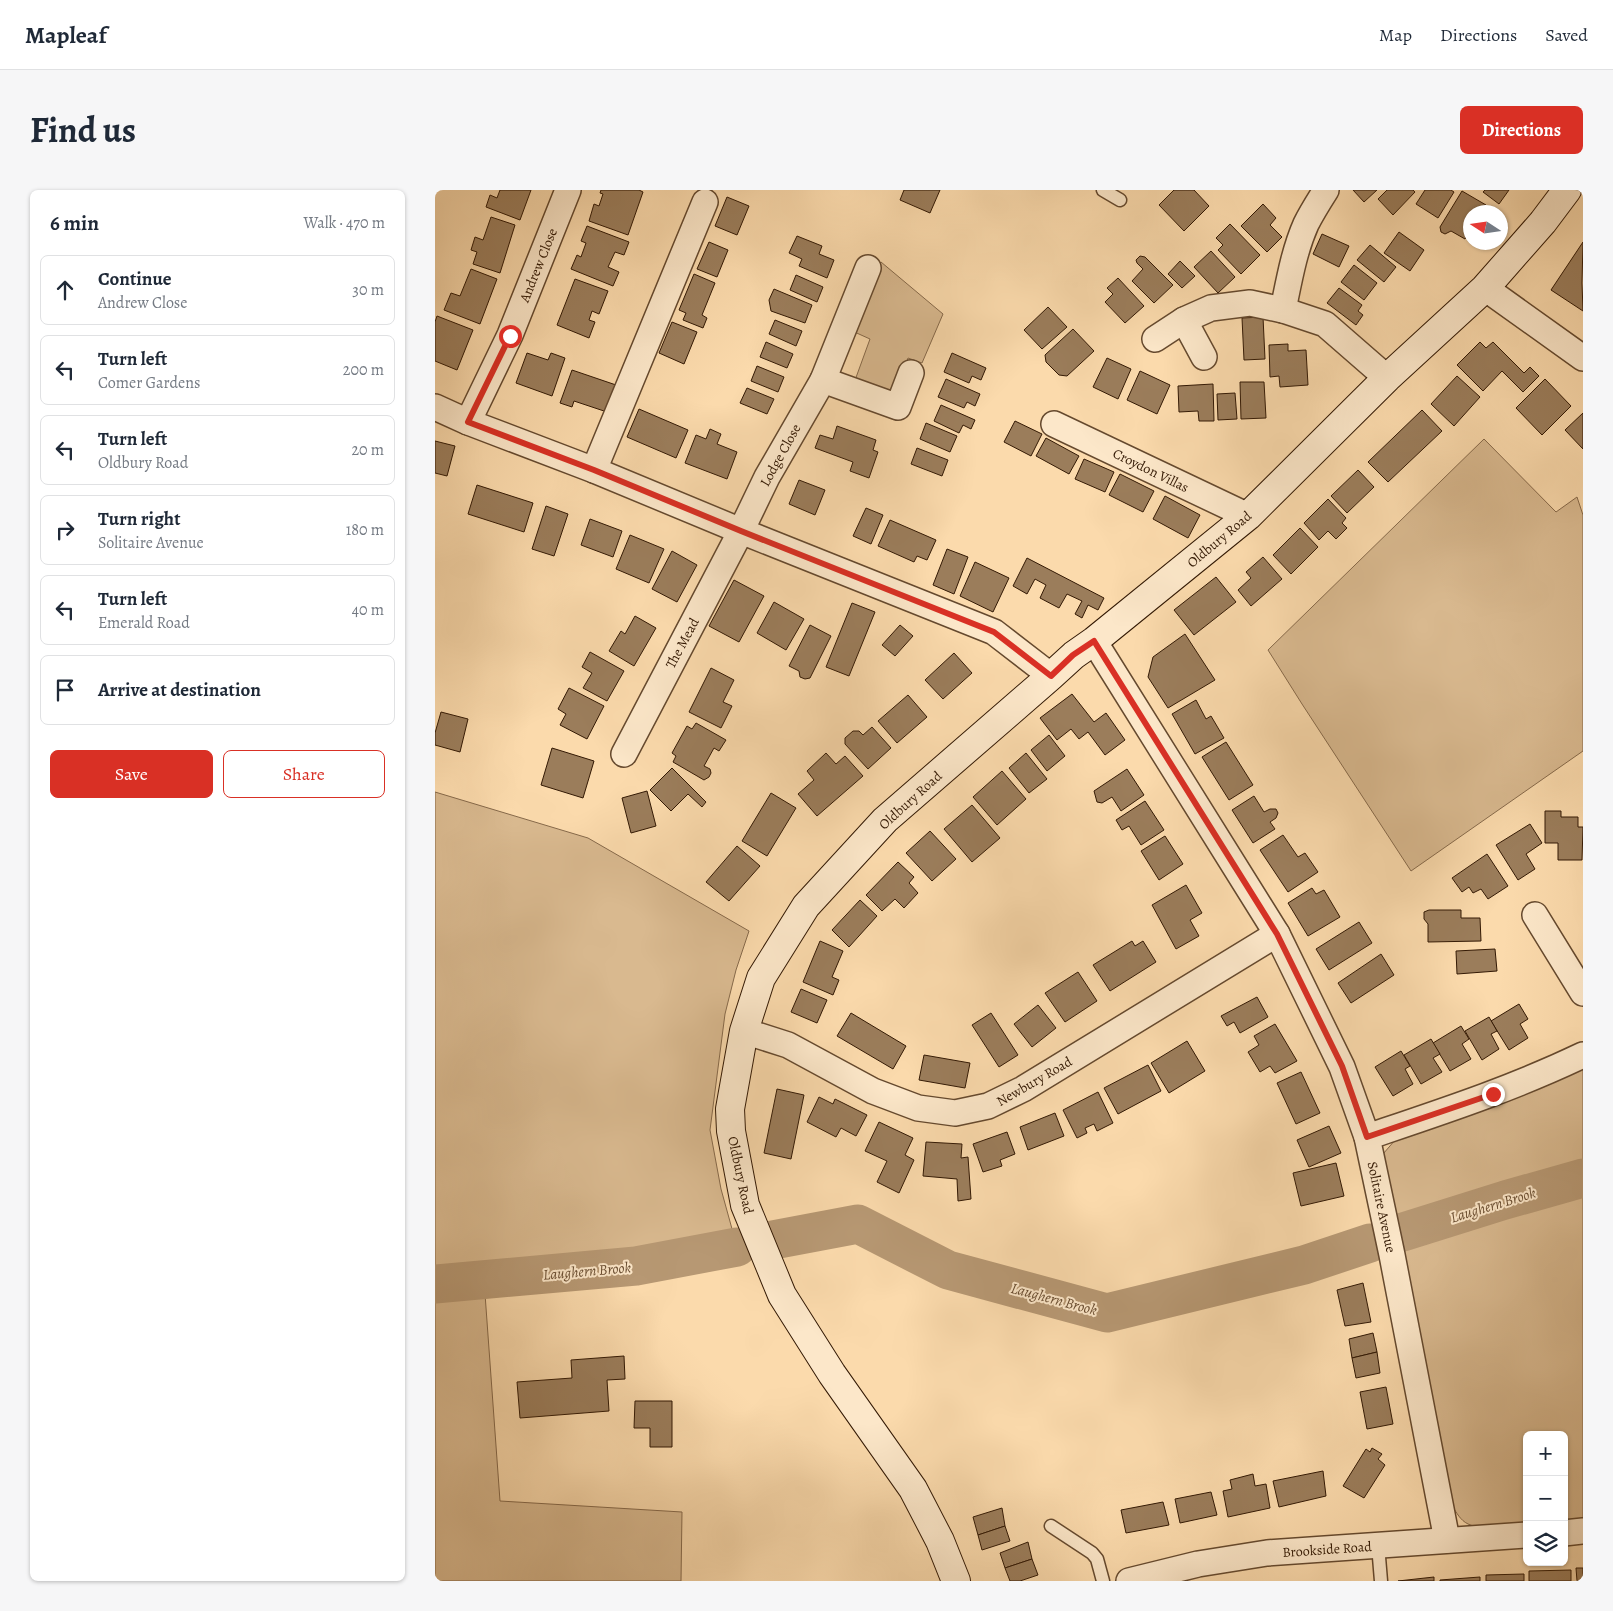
<!DOCTYPE html>
<meta charset="utf-8">
<style>
:root{--surface:#fff;--page:#f6f6f7;--text:#1f2937;--muted:#747a83;--line:#e0e1e3;--accent:#d93025}
body{margin:0;font-family:Alegreya,serif;background:var(--page);color:var(--text)}
.controls{position:absolute;right:15px;bottom:15px;display:grid;overflow:hidden;border-radius:8px;box-shadow:0 1px 4px #0004}
.controls button{width:45px;height:45px;display:grid;place-items:center;padding:0;border:0;border-bottom:1px solid var(--line);background:var(--surface);color:var(--text);font:25px sans-serif}
.compass{position:absolute;left:1028px;top:15px;width:45px;height:45px;border-radius:50%;background:var(--surface);box-shadow:0 1px 4px #0004;rotate:282deg}
.stop{position:absolute;width:15px;height:15px;margin:-11px;border:4px solid #d93025;border-radius:50%;background:#fff}
.stop.end{background:#d93025;border-color:#fff;box-shadow:0 1px 5px #0008}
.list{margin:0;padding:0;list-style:none}
h2{display:flex;justify-content:space-between;align-items:center;height:65px;margin:0;padding:0 20px;font-size:21px}
h2 small{font-size:16px;font-weight:400;color:var(--muted)}
.list li{display:grid;grid-template-columns:32px 1fr auto;gap:15px;align-items:center;box-sizing:border-box;height:70px;margin:0 10px 10px;padding:0 10px;border:1px solid var(--line);border-radius:8px}
.list b{display:block;font-size:19px;white-space:nowrap}
.list p{margin:0;font-size:16px;white-space:nowrap;color:var(--muted)}
.list em{font-size:16px;font-style:normal;color:var(--muted)}
.actions{display:flex;gap:10px;padding:15px 20px}
.actions a{flex:1;padding:11px 0;border:1px solid var(--accent);border-radius:8px;text-align:center;font-size:18px;color:var(--accent)}
.actions .main{background:var(--accent);color:#fff}
.icon{flex:none;width:28px;height:28px;fill:none;stroke:currentColor;stroke-width:2;stroke-linecap:round;stroke-linejoin:round}
.map{position:relative;flex:none;width:1148px;height:1391px;overflow:hidden;border-radius:8px}
header{display:flex;align-items:center;gap:30px;box-sizing:border-box;height:70px;padding:0 25px;background:var(--surface);border-bottom:1px solid var(--line)}
header strong{font-size:24px}
nav{display:flex;gap:28px;margin-inline-start:auto;font-size:18px}
.intro{display:flex;align-items:center;justify-content:space-between;box-sizing:border-box;height:120px;padding:0 30px}
h1{margin:0;font-size:35px}
.button{padding:12px 22px;border-radius:8px;background:var(--accent);color:#fff;font-size:18px;font-weight:700}
main{display:flex;gap:30px;padding:0 30px}
aside{flex:1;background:var(--surface);border-radius:8px;box-shadow:0 1px 4px #0004}
.map>svg:first-child{display:block}
.green{fill:#d9b98f;stroke:#86694a}
.lines{fill:none;stroke-linecap:round;stroke-linejoin:round}
.river{stroke:#b79873;stroke-width:39}
.building{fill:#9b7d5b;stroke:#331904}
.lane-casing{stroke:#65492e;stroke-width:15}
.street-casing{stroke:#65492e;stroke-width:28}
.secondary-casing{stroke:#331904;stroke-width:30}
.lane{stroke:#fce7c9;stroke-width:12}
.street{stroke:#fce7c9;stroke-width:25}
.secondary{stroke:#fce7c9;stroke-width:28}
.route{stroke:#d93025;stroke-width:6}
.labels{text-anchor:middle;stroke-width:4;stroke-linejoin:round;paint-order:stroke}
.street-label{font-size:14px;fill:#331904;stroke:#fce7c9}
.water-label{font-size:15px;font-style:italic;fill:#684c30;stroke:#fce7c9}
</style>
<header>
<strong>Mapleaf</strong>
<nav><a>Map</a><a>Directions</a><a>Saved</a></nav>
</header>
<div class="intro"><h1>Find us</h1><a class="button">Directions</a></div>
<main>
<aside>
<h2>6 min<small>Walk · 470 m</small></h2>
<ul class="list">
<li><svg class="icon" aria-label="ahead" viewBox="0 0 24 24"><path d="M12 20V5M6 11l6-6 6 6"/></svg><div><b>Continue</b><p>Andrew Close</p></div><em>30 m</em></li>
<li><svg class="icon" aria-label="left" viewBox="0 0 24 24"><path d="M17 20v-9H6M10 6l-5 5 5 5"/></svg><div><b>Turn left</b><p>Comer Gardens</p></div><em>200 m</em></li>
<li><svg class="icon" aria-label="left" viewBox="0 0 24 24"><path d="M17 20v-9H6M10 6l-5 5 5 5"/></svg><div><b>Turn left</b><p>Oldbury Road</p></div><em>20 m</em></li>
<li><svg class="icon" aria-label="right" viewBox="0 0 24 24"><path d="M7 20v-9h11M14 6l5 5-5 5"/></svg><div><b>Turn right</b><p>Solitaire Avenue</p></div><em>180 m</em></li>
<li><svg class="icon" aria-label="left" viewBox="0 0 24 24"><path d="M17 20v-9H6M10 6l-5 5 5 5"/></svg><div><b>Turn left</b><p>Emerald Road</p></div><em>40 m</em></li>
<li><svg class="icon" aria-label="arrive" viewBox="0 0 24 24"><path d="M6 21V4h12l-3 4 3 4H6"/></svg><div><b>Arrive at destination</b></div></li>
</ul>
<div class="actions"><a class="main">Save</a><a>Share</a></div>
</aside>
<div class="map">
<svg width="1148" height="1391" viewBox="0 0 1148 1391">
<rect width="100%" height="100%" fill="#fbdaac"/>
<filter id="stains"><feTurbulence type="fractalNoise" baseFrequency=".004" numOctaves="4"/><feColorMatrix values="0 0 0 0 .2 0 0 0 0 .09 0 0 0 0 .02 0 0 0 .5 -.17"/></filter>
<radialGradient id="worn" r=".72"><stop offset=".6" stop-color="#630" stop-opacity="0"/><stop offset="1" stop-color="#630" stop-opacity=".3"/></radialGradient>
<g class="green">
<path d="M446,72L508,124L487,173L473,168L461,201L453,206L419,193L435,149L415,140Z"/>
<path d="M1049,249L1121,322L1142,307L1148,325V561L976,681L867,514L833,460Z"/>
<path d="M0,602L153,648L314,741L301,780L290,824L275,940L286,999L302,1057L201,1076L49,1090L65,1311L247,1322L246,1391H0Z"/>
<path d="M1148,877V1330L1129,1331V1245H1092V1334C1077,1335 1045,1341 1033,1334C1025,1330 1022,1323 1017,1316L948,964L961,949Z"/>
</g>
<g class="lines">
<g class="river">
<path d="M968,1042L1070,1010L1148,988"/>
<path d="M338,1050L423,1034L513,1080L672,1123L869,1075L935,1053"/>
<path d="M0,1094L201,1076L302,1057"/>
</g>
</g>
<g class="building">
<path d="M65,0H96L85,30L51,17L55,5L62,8Z"/>
<path d="M166,0H204L208,2L193,45L154,31L159,14L164,16L168,4L165,3Z"/>
<path d="M469,0H505L495,23L465,10Z"/>
<path d="M739,0H759L774,16L749,41L724,15Z"/>
<path d="M918,0H942L929,12Z"/>
<path d="M952,0H978L980,2L958,25L943,9Z"/>
<path d="M990,0H1016L1019,2L1003,28L981,14Z"/>
<path d="M1050,0H1074L1064,14L1048,2Z"/>
<path d="M1027,1L1051,15L1046,22H1036V40L1030,49L1016,41L1010,44L1006,42L1005,37Z"/>
<path d="M292,7L314,16L302,45L280,36Z"/>
<path d="M828,14L841,28L835,35L847,47L832,62L806,36Z"/>
<path d="M56,27L80,35L65,83L38,74L42,62L36,60L40,47L48,50Z"/>
<path d="M795,34L825,65L806,84L783,60L788,55L781,48Z"/>
<path d="M152,36L194,52L189,65L180,62L173,77L184,82L178,96L136,79L142,65L146,67L151,53L146,51Z"/>
<path d="M964,42L989,60L975,81L949,63Z"/>
<path d="M887,44L914,56L904,77L878,64Z"/>
<path d="M362,46L387,56L384,64L399,70L392,88L364,76L367,69L354,63Z"/>
<path d="M274,52L293,60L282,87L262,79Z"/>
<path d="M1148,52L1147,93L1148,121L1116,100Z"/>
<path d="M935,55L961,77L949,92L922,70Z"/>
<path d="M776,61L800,87L783,103L759,77Z"/>
<path d="M705,66L710,67L738,95L719,113L697,91L708,79L702,73L701,70Z"/>
<path d="M745,71L760,86L747,98L733,84Z"/>
<path d="M919,75L942,93L929,110L906,92Z"/>
<path d="M36,79L62,89L45,134L9,120L16,103L25,106Z"/>
<path d="M259,84L280,93L267,125L272,128L268,138L248,130L251,123L244,120Z"/>
<path d="M361,85L388,97L382,112L355,100Z"/>
<path d="M683,88L709,116L690,133L670,112L678,104L672,98Z"/>
<path d="M140,89L173,101L164,124L157,121L154,130L160,132L154,148L122,135Z"/>
<path d="M904,98L927,115L923,121L928,125L921,135L892,113Z"/>
<path d="M339,99L377,115L370,133L336,121L334,110Z"/>
<path d="M613,117L632,137L607,159L589,140Z"/>
<path d="M2,126L38,140L22,180L0,171V132Z"/>
<path d="M828,127L830,169L809,170L807,128Z"/>
<path d="M340,130L367,141L361,156L334,144Z"/>
<path d="M237,132L262,142L249,174L224,163Z"/>
<path d="M638,139L659,161L632,186L624,185L611,172L610,165Z"/>
<path d="M331,152L358,164L352,178L325,167Z"/>
<path d="M1045,152L1051,158L1058,152L1089,183L1095,177L1104,186L1088,202L1067,181L1048,201L1022,175Z"/>
<path d="M853,154V161L871,160L873,195L845,197L844,186L835,187L834,155Z"/>
<path d="M92,163L113,170L116,163L130,168L117,206L81,193Z"/>
<path d="M517,163L551,178L546,190L537,186L534,193L509,182Z"/>
<path d="M672,168L696,179L683,209L658,197Z"/>
<path d="M322,176L349,187L343,202L316,191Z"/>
<path d="M137,180L184,196L175,223L139,211L137,217L125,213Z"/>
<path d="M705,181L735,195L722,224L692,210Z"/>
<path d="M1022,186L1045,207L1019,236L996,214Z"/>
<path d="M511,189L545,204L540,216L532,212L529,218L503,207Z"/>
<path d="M1110,189L1136,216L1107,245L1081,218Z"/>
<path d="M805,192H829L831,228L806,229Z"/>
<path d="M778,194L779,231H764L763,221L744,222L743,196Z"/>
<path d="M312,198L339,209L332,224L305,213Z"/>
<path d="M800,203L802,229L783,230L782,204Z"/>
<path d="M506,215L540,230L536,239L528,235L524,243L499,231Z"/>
<path d="M204,219L253,240L241,268L192,247Z"/>
<path d="M987,220L1007,241L953,292L933,272Z"/>
<path d="M1148,223V259L1130,240Z"/>
<path d="M580,231L607,244L596,266L569,252Z"/>
<path d="M491,233L522,246L515,262L485,249Z"/>
<path d="M402,236L441,250L438,260L443,262L434,288L415,281L418,272L380,258L385,245L398,249Z"/>
<path d="M275,239L286,244L282,254L302,262L292,289L250,273L261,245L271,249Z"/>
<path d="M611,248L644,266L634,284L601,266Z"/>
<path d="M0,251L20,256L12,286L0,283Z"/>
<path d="M482,258L513,270L507,286L476,274Z"/>
<path d="M649,269L679,282L670,302L640,289Z"/>
<path d="M923,280L939,297L912,323L896,306Z"/>
<path d="M685,284L719,301L708,322L674,305Z"/>
<path d="M364,290L390,300L380,325L354,314Z"/>
<path d="M42,295L98,313L89,342L33,324Z"/>
<path d="M730,306L765,325L753,348L718,329Z"/>
<path d="M893,309L911,328L907,333L912,338L901,349L893,341L884,350L869,333Z"/>
<path d="M111,316L133,324L119,366L97,359Z"/>
<path d="M431,318L448,325L436,354L418,346Z"/>
<path d="M155,329L187,341L178,367L146,355Z"/>
<path d="M455,330L501,350L492,370L482,366L479,372L443,356Z"/>
<path d="M865,338L883,357L856,384L838,365Z"/>
<path d="M195,345L229,359L214,393L181,379Z"/>
<path d="M512,359L533,367L519,404L498,395Z"/>
<path d="M237,361L262,375L242,412L217,399Z"/>
<path d="M828,367L847,389L816,416L803,400L816,388L811,382Z"/>
<path d="M592,368L669,408L663,420L653,415L647,428L640,424L647,411L632,404L624,418L605,408L611,395L600,389L592,404L578,396Z"/>
<path d="M540,372L574,388L558,422L525,406Z"/>
<path d="M781,387L801,412L759,445L739,420Z"/>
<path d="M299,390L329,406L304,452L274,436Z"/>
<path d="M339,412L369,429L351,460L322,443Z"/>
<path d="M417,413L440,422L414,486L391,477Z"/>
<path d="M200,426L221,438L199,476L174,461L186,441L190,444Z"/>
<path d="M375,435L396,446L375,488L370,489L365,487L364,481L354,476Z"/>
<path d="M465,435L478,446L460,466L447,455Z"/>
<path d="M750,444L780,490L733,518L713,487L718,467Z"/>
<path d="M155,462L189,481L172,511L148,498L157,483L147,477Z"/>
<path d="M519,463L537,483L508,509L490,490Z"/>
<path d="M276,478L299,490L288,512L297,516L286,538L254,522Z"/>
<path d="M134,498L169,516L152,549L125,535L131,524L123,519Z"/>
<path d="M637,504L659,532L671,523L690,550L670,565L653,542L644,549L636,539L622,550L605,528Z"/>
<path d="M473,505L492,527L462,553L443,531Z"/>
<path d="M761,510L771,529L776,526L789,548L760,564L737,524Z"/>
<path d="M6,522L33,529L25,562L0,555V543Z"/>
<path d="M261,533L291,550L284,561L279,558L269,576L275,579L276,583L274,587L269,590L238,572L241,566L237,563L252,536L257,539Z"/>
<path d="M437,537L456,558L433,579L410,554V548L418,541H424L428,545Z"/>
<path d="M614,545L630,566L612,581L596,560Z"/>
<path d="M791,552L818,595L794,610L767,567Z"/>
<path d="M117,558L159,571L148,608L106,595Z"/>
<path d="M391,563L401,574L410,566L428,586L382,626L363,604L379,590L372,581Z"/>
<path d="M591,563L612,589L594,603L574,578Z"/>
<path d="M237,578L271,612L267,617L253,604L236,621L215,600Z"/>
<path d="M692,579L709,605L686,621L677,607L667,613L662,612L659,601Z"/>
<path d="M567,581L591,609L562,635L538,607Z"/>
<path d="M212,601L221,636L196,643L187,608Z"/>
<path d="M336,603L361,618L332,666L307,651Z"/>
<path d="M819,606L829,622L835,619H841L843,623L841,628L835,632L840,639L818,653L797,620Z"/>
<path d="M710,611L729,640L706,655L694,636L687,640L681,630Z"/>
<path d="M537,615L565,648L537,672L509,639Z"/>
<path d="M1110,621H1126V627H1143V637H1148L1147,670H1123V653H1110Z"/>
<path d="M1095,634L1107,653L1091,664L1100,679L1083,690L1061,655Z"/>
<path d="M495,641L521,669L497,691L471,663Z"/>
<path d="M848,645L863,667L870,663L883,682L853,702L825,660Z"/>
<path d="M730,646L748,674L724,690L706,661Z"/>
<path d="M302,656L325,676L294,711L271,692Z"/>
<path d="M1052,664L1073,696L1053,709L1046,699L1038,703L1034,697L1027,702L1017,688Z"/>
<path d="M463,672L479,687L474,693L483,703L469,718L460,709L447,721L431,705Z"/>
<path d="M751,695L767,723L755,730L764,746L741,759L717,715Z"/>
<path d="M877,698L881,704L889,700L905,727L873,746L853,713Z"/>
<path d="M425,710L442,726L414,757L397,740Z"/>
<path d="M994,720H1026V728H1045L1046,751L993,752V734L989,729V722Z"/>
<path d="M924,732L937,753L894,780L881,759Z"/>
<path d="M385,751L408,761L397,787L404,790L398,805L368,792Z"/>
<path d="M697,751L700,756L708,751L721,772L675,801L658,775Z"/>
<path d="M1060,759L1062,781L1022,784L1021,761Z"/>
<path d="M946,764L959,785L916,813L903,793Z"/>
<path d="M643,782L662,811L630,832L610,803Z"/>
<path d="M366,799L392,810L382,833L356,822Z"/>
<path d="M822,807L833,827L805,843L799,832L792,836L786,826Z"/>
<path d="M1084,814L1093,829L1085,834L1093,848L1074,860L1056,831Z"/>
<path d="M603,815L621,838L597,857L579,834Z"/>
<path d="M416,823L471,856L458,879L402,846Z"/>
<path d="M556,823L583,865L564,877L537,835Z"/>
<path d="M1054,827L1062,841L1056,844L1064,859L1047,870L1030,841Z"/>
<path d="M840,834L862,871L840,883L835,876L825,882L813,862L824,855L819,846Z"/>
<path d="M1026,836L1034,849L1027,854L1036,869L1015,881L998,853Z"/>
<path d="M996,849L1005,864L998,868L1007,882L986,894L969,865Z"/>
<path d="M752,851L770,881L734,903L716,873Z"/>
<path d="M966,861L975,876L970,879L978,894L958,906L940,877Z"/>
<path d="M489,865L535,873L530,898L484,890Z"/>
<path d="M713,875L726,901L683,924L669,898Z"/>
<path d="M866,882L885,923L861,934L842,893Z"/>
<path d="M342,899L369,905L356,969L329,963Z"/>
<path d="M663,902L678,933L662,941L659,934L650,938L652,943L642,948L628,920Z"/>
<path d="M384,907L398,914L400,909L432,925L421,946L406,938L401,947L372,932Z"/>
<path d="M620,923L629,946L593,960L585,937Z"/>
<path d="M444,932L478,948L470,965L479,970L464,1003L442,992L452,971L430,961Z"/>
<path d="M894,936L906,963L874,977L862,950Z"/>
<path d="M572,942L580,964L565,970L567,976L548,982L538,954Z"/>
<path d="M491,952L527,954L526,968L533,967L536,1009L523,1011L522,989L488,986Z"/>
<path d="M901,973L909,1006L866,1016L858,983Z"/>
<path d="M928,1093L936,1132L910,1136L902,1100Z"/>
<path d="M938,1143L942,1162L917,1168L914,1149Z"/>
<path d="M942,1162L945,1183L921,1188L917,1168Z"/>
<path d="M189,1166L190,1189L172,1190L174,1221L85,1228L82,1192L137,1188L136,1170Z"/>
<path d="M951,1197L958,1234L932,1239L925,1202Z"/>
<path d="M200,1211H237V1257H215V1238H199Z"/>
<path d="M937,1258L947,1264L943,1269L950,1275L929,1308L908,1296L931,1259L935,1262Z"/>
<path d="M888,1281L891,1306L844,1317L838,1291Z"/>
<path d="M818,1284L820,1296L831,1294L835,1318L793,1327L788,1301L797,1299L795,1290Z"/>
<path d="M776,1302L782,1325L745,1333L740,1309Z"/>
<path d="M728,1312L734,1335L691,1343L686,1320Z"/>
<path d="M567,1318L570,1336L543,1345L538,1327Z"/>
<path d="M570,1336L575,1351L547,1360L543,1345Z"/>
<path d="M593,1352L597,1369L570,1378L565,1363Z"/>
<path d="M597,1369L603,1385L585,1391H575L570,1378Z"/>
<path d="M1141,1378H1148V1391H1142Z"/>
<path d="M1136,1380V1391H1094V1381Z"/>
<path d="M1089,1384V1391H1051V1385Z"/>
<path d="M999,1387V1391H963Z"/>
<path d="M1045,1387V1391H1005V1390Z"/>
</g>
<g class="lines">
<defs>
<g id="lane">
<path d="M668,0L685,10"/>
<path d="M616,1336L657,1363L662,1369L668,1391"/>
<path d="M943,1355L946,1391"/>
</g>
<g id="street">
<path d="M1050,98L1148,168"/>
<path d="M848,120C854,91 859,61 871,34C877,22 884,11 891,0"/>
<path d="M749,130L769,167"/>
<path d="M720,149L749,130L776,118L815,113L848,120L890,134L952,188"/>
<path d="M388,190L463,217L476,183"/>
<path d="M0,217L33,232L159,280L306,341L559,442L616,486"/>
<path d="M33,232L75,145L133,0"/>
<path d="M619,234L813,326"/>
<path d="M159,280L270,12"/>
<path d="M659,451L842,744L907,877L932,947L957,1065L1012,1350"/>
<path d="M189,564L306,341L332,287L388,190L433,78"/>
<path d="M1100,725L1148,803"/>
<path d="M309,841L353,855L438,901L483,918L520,923L553,916L588,899L842,744"/>
<path d="M932,947C1006,922 1077,899 1148,865"/>
<path d="M1129,1343L1148,1341"/>
<path d="M694,1391L763,1374L832,1363L1092,1345"/>
</g>
<path id="secondary" d="M521,1391L505,1351L478,1299L397,1184L347,1105L310,1015L296,941L295,919L309,841L326,788L371,716L450,630L616,486L639,465L659,451L813,326L952,188L1050,98L1108,32L1132,0"/>
</defs>
<use href="#lane" class="lane-casing"/>
<use href="#street" class="street-casing"/>
<use href="#secondary" class="secondary-casing"/>
<use href="#lane" class="lane"/>
<use href="#street" class="street"/>
<use href="#secondary" class="secondary"/>
</g>
<g class="lines">
<path class="route" d="M75,146L33,232L159,280L306,341L559,442L616,486L638,465L659,451L842,744L907,876L932,947L1058,904"/>
</g>
<g class="labels">
<g class="street-label">
<text transform="translate(103 75) rotate(-68)" y="5">Andrew Close</text>
<text transform="translate(345 265) rotate(-61)" y="5">Lodge Close</text>
<text transform="translate(716 280) rotate(26)" y="5">Croydon Villas</text>
<text transform="translate(784 349) rotate(-40)" y="5">Oldbury Road</text>
<text transform="translate(247 453) rotate(-62)" y="5">The Mead</text>
<text transform="translate(475 610) rotate(-42)" y="5">Oldbury Road</text>
<text transform="translate(599 891) rotate(-30)" y="5">Newbury Road</text>
<text transform="translate(306 985) rotate(78)" y="5">Oldbury Road</text>
<text transform="translate(947 1017) rotate(78)" y="5">Solitaire Avenue</text>
<text transform="translate(892 1359) rotate(-4)" y="5">Brookside Road</text>
</g>
<g class="water-label">
<text transform="translate(1058 1015) rotate(-17)" y="5">Laughern Brook</text>
<text transform="translate(152 1081) rotate(-5)" y="5">Laughern Brook</text>
<text transform="translate(619 1109) rotate(15)" y="5">Laughern Brook</text>
</g>
</g>
<rect width="100%" height="100%" filter="url(#stains)"/>
<rect width="100%" height="100%" fill="url(#worn)"/>
</svg>
<div class="controls">
<button>+</button>
<button>−</button>
<button><svg class="icon" aria-label="layers" viewBox="0 0 24 24"><path d="M12 4l9 5-9 5-9-5zM3 14l9 5 9-5"/></svg></button>
</div>
<svg class="compass" viewBox="-18 -18 36 36"><path d="M0-13l5 13h-10z" fill="#e53935"/><path d="M0 13l5-13h-10z" fill="#747a83"/></svg>
<div class="stop" style="left:75px;top:146px"></div>
<div class="stop end" style="left:1058px;top:904px"></div>
</div>
</main>
